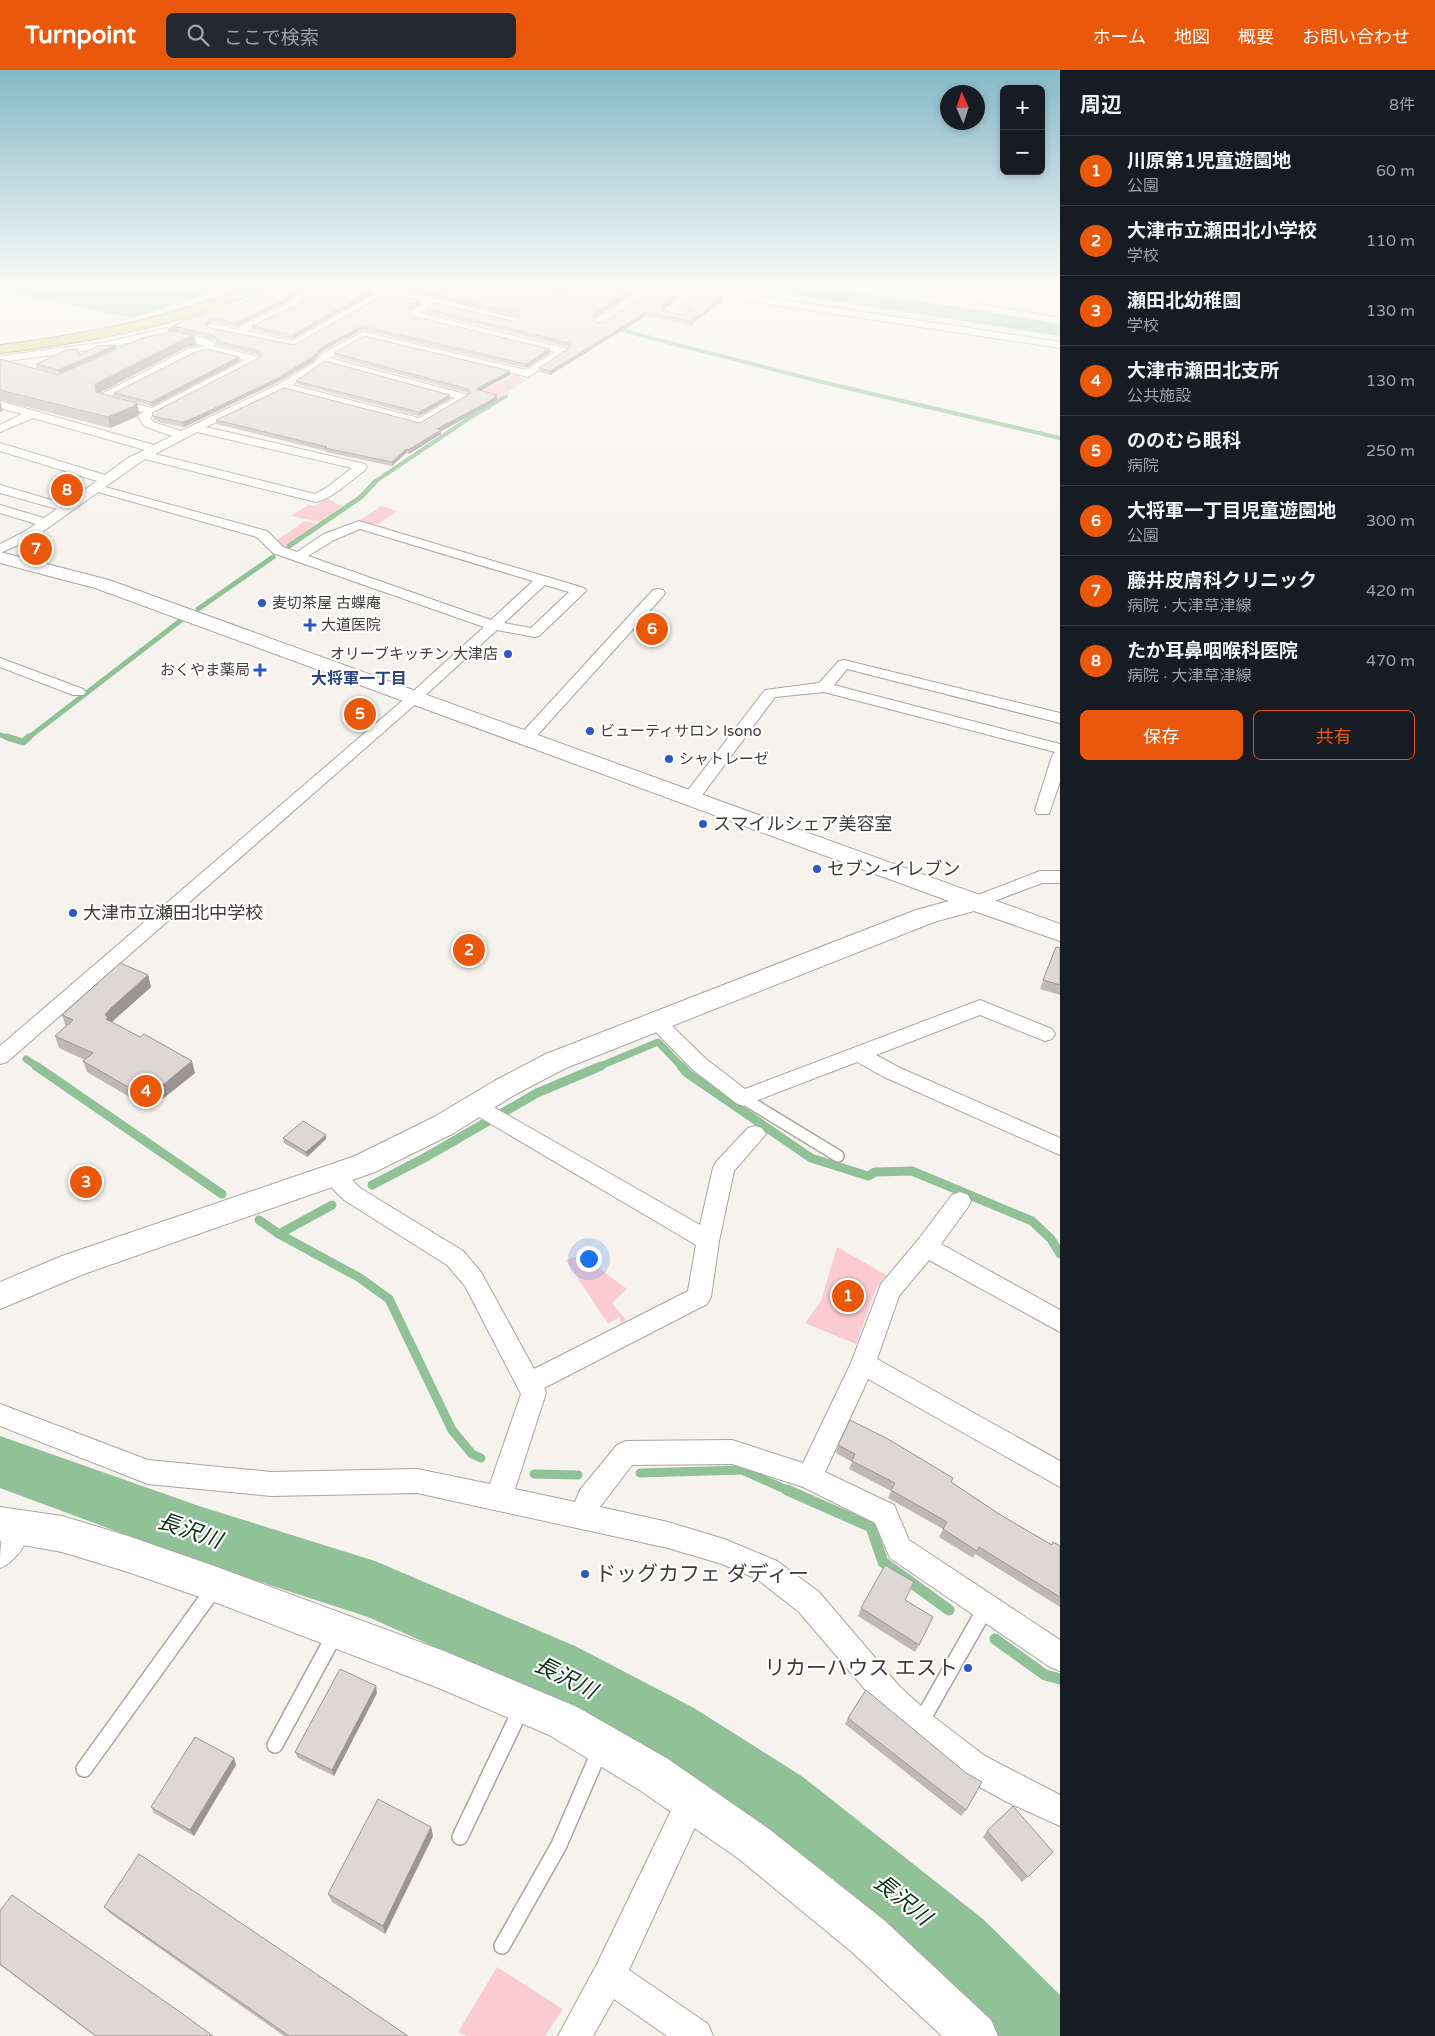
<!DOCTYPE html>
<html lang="ja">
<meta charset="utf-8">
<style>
:root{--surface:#171b24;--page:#242831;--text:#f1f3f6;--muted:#9ea1a6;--line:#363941;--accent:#ea580c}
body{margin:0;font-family:"Varela Round","Noto Sans JP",sans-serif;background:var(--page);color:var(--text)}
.controls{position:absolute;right:15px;top:15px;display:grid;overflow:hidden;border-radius:8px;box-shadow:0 2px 8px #0003}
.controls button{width:45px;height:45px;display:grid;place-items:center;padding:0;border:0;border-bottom:1px solid var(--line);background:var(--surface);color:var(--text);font:25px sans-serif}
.compass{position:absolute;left:940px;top:15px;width:45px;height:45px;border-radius:50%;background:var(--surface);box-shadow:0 2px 8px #0003;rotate:357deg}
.you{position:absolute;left:588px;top:1188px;width:18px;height:18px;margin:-12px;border:4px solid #fff;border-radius:50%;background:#1a73e8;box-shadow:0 0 0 8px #1a73e833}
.badge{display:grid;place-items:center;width:32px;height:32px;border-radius:50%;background:var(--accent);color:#fff;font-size:16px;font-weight:700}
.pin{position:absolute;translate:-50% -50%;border:2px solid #fff;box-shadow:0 1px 5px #0006}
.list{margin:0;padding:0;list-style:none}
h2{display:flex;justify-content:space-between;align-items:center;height:65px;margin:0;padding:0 20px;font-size:21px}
h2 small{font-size:16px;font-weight:400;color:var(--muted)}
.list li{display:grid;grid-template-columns:32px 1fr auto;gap:15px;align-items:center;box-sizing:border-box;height:70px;padding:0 20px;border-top:1px solid var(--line)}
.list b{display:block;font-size:19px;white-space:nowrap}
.list p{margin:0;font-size:16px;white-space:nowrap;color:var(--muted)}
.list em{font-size:16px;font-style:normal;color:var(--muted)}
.actions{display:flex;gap:10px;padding:15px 20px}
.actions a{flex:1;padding:11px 0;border:1px solid var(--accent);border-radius:8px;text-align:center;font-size:18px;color:var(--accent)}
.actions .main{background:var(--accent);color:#fff}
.icon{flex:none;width:28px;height:28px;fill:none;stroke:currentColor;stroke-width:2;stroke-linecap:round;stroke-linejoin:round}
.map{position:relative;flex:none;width:1060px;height:1966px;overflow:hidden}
header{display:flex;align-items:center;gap:30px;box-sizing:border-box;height:70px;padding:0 25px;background:var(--accent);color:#fff}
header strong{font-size:24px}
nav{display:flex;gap:28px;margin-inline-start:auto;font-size:18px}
.search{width:350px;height:45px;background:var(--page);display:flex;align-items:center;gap:12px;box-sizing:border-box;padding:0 18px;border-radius:8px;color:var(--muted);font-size:19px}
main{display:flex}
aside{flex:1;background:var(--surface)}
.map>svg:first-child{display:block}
.green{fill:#faccd2}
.water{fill:#91c197}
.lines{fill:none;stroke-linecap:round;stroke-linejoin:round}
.stream-far4{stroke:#91c197;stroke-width:4}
.stream-far3{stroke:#91c197;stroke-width:5}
.stream-far2{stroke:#91c197;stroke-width:7}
.stream-far1{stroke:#91c197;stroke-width:9}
.stream{stroke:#91c197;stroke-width:11}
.river{fill:#91c197;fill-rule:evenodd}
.lane-far1-casing{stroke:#a9a6a2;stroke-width:14}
.lane-casing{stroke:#a9a6a2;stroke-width:18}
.street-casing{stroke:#a9a6a2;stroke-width:2}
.secondary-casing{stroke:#a9a6a2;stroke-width:2}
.primary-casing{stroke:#828722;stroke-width:2}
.lane-far1{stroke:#fff;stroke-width:11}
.lane{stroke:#fff;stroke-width:15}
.street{fill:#fff;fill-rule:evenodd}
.secondary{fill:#fff;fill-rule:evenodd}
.primary{fill:#cacf72;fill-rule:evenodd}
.wall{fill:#beb9b7}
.shaded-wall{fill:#9b9695}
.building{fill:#ddd7d5;stroke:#9b9695}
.poi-dot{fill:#2a58c7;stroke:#fff;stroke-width:2}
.labels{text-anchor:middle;stroke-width:4.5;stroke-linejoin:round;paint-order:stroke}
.far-poi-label{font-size:15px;fill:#3e3c3b;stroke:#fff;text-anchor:start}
.far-neighbourhood-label{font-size:16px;font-weight:bold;fill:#2a447c;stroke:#fff}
.poi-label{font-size:18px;fill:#3e3c3b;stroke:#fff;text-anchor:start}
.near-poi-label{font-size:21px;fill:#3e3c3b;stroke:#fff;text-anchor:start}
.near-water-label{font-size:22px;font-style:italic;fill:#0e3216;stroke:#fff}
</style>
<header>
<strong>Turnpoint</strong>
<div class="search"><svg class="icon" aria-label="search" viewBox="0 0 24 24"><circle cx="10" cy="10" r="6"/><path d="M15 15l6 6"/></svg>ここで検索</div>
<nav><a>ホーム</a><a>地図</a><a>概要</a><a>お問い合わせ</a></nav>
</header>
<main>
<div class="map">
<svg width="1060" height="1966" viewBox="0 0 1060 1966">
<rect width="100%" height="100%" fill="#f6f3ee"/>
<g class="green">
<path d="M516,304L521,305L519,307L526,310L499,328L479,323L471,327L465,325L489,312L498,314Z"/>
<path d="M327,428L337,434L343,435L320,452L291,446L308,435L315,436Z"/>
<path d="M382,436L398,441L375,456L357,452Z"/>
<path d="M305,451L317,454L282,478L274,472Z"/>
<path d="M642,550L672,557L662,569L632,561Z"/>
<path d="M837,1177L886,1205L875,1221L856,1274L805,1253L821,1231Z"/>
<path d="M581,1185L627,1219L612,1233L626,1250L621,1253L619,1247L608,1254L566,1190Z"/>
<path d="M497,1897L563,1939L545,1966H467L458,1962Z"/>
</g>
<path class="water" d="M0,214H228V215L204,225L133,248L0,220Z"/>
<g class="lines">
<g class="stream-far4">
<path d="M613,258L830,314L1060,368"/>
<path d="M373,413L468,349L506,326"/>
</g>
<g class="stream-far3">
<path d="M289,476L361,427L375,412"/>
<path d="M198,539L273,487"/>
<path d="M0,665L11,668"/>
<path d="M28,668L180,551"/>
</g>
<g class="stream-far2">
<path d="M7,667L23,672L29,667"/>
<path d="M26,989L38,997"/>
<path d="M598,997L658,972L682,997"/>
</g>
<g class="stream-far1">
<path d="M36,996L222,1124"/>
<path d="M681,996L687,1003L811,1088L868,1106L875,1102L912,1101L1032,1151L1051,1169L1060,1184"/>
<path d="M372,1115L426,1087L537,1023L601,996"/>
<path d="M259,1150L279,1164L360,1208L389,1229L452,1360L472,1384L481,1388"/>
<path d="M279,1164L332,1135"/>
<path d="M640,1403L742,1400L789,1421"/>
<path d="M534,1404L578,1405"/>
</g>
<g class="stream">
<path d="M787,1420L871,1457L883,1492L949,1540"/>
<path d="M995,1569L1045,1605L1060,1609"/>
</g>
<g class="river">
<path d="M753,214H806L1060,252V266L763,220L756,218Z"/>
<path d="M0,1366L202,1437L375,1491L575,1576L694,1638L803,1707L983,1849L1060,1925V1966H999L933,1899L757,1753L648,1684L531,1620L368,1547L202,1493L0,1418Z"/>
</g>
<defs>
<path id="lane-far1" d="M743,1028L838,1086"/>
<g id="lane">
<path d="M921,1652L985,1539"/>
<path d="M275,1675L335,1564"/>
<path d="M84,1699L213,1520"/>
<path d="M460,1767L521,1639"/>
<path d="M502,1876L559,1775L600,1680"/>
</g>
<g id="street">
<path d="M318,214H331L303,229L296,237L247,261L293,271L377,223L341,214H362L436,229L519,249V253L515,254L437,235L420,243L568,279L569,281L528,307L364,268L330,288L468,325L469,327L421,355L284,320L206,357L365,394L367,397L365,400C350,411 335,427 316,432L145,389L105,417L267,461L283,477L297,482L324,464L359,451L584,518L586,521L539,566L534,567L497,560L419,631L7,992L0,994V976L409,625L484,557L273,483L257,467L98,422L34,468L0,483V474L24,462L36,454L0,443V435L44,448L57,439L0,423V415L65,434L97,411L0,381V373L105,405L128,388L145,380L33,348L0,362V355L22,344L0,338V331L154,375L172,366L144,356L138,346L143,342L99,330L98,326L188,279L205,276L178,269L164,270V266C177,263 206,265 216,274L214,276L259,287L260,289L159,344L150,347L153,352L181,361L279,314L314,293L323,283L363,262L526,300L555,282L414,248L410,242L412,240L426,233L387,225L294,277L211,260L206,257L211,254L236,259L290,233L297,225ZM208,281L245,290L152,338L110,327L195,284ZM325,293L455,328L419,348L292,315ZM197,362L352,398L326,418L315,424L155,384ZM360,459L533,511L491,550L308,486L334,470ZM545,515L569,522L531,558L504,553Z"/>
<path d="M511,214H527L563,227L558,230Z"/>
<path d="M649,214H679L1060,272V278L697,223L676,240L686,242L688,244L683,247L665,243L663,241L687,221L658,217L603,254H595V250Z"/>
<path d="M809,214H837L962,231L1060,248V254L962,237L814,217Z"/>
<path d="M166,258L171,261L170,263L107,278L0,292V286L107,272Z"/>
<path d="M658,519L663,520L665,523L663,526L532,671H520L518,668L520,665L653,520Z"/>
<path d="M0,588L83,619L86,622L83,625H73L0,597Z"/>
<path d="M844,590L1060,643V653L847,599L834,615L1060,674V712L1049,744H1037L1035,740L1052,686L1055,682L824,622L775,627L697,732H685L683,728L685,724L765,620L819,613L839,591Z"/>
<path d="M1040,801H1060V813H1042L976,838L970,836L967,832L970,828Z"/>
<path d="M980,930L1052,959L1055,964L1052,969L1045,971L980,945L876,985L898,997L1060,1068V1085L884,1007L857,992L750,1033L743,1036L736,1033L692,999L645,951L648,946L655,944L662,946L706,989L745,1019Z"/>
<path d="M476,1028L483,1031L700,1155L713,1098L716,1092L748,1058L755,1056L762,1058L766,1064L734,1101L719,1171L711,1227L707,1234L544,1318L546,1323L515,1419L575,1432L580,1420L617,1375L626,1371L732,1370L803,1393L851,1293L881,1214L918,1170L952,1125L960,1122L968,1125L971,1131L968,1137L941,1174L1060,1240V1262L929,1190L899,1226L877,1289L1060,1391V1417L868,1309L825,1402L894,1435L909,1470L1060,1570V1601L1050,1597L890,1488L875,1453L803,1417L732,1394L632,1395L600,1437L668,1452L724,1469L777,1491L819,1522L900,1617L930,1644L985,1686L1060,1725V1756L1007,1732L963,1708L910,1664L880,1637L799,1542L757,1509L722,1494L668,1478L417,1423L271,1426L148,1414L0,1356V1334L148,1390L271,1402L417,1399L490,1414L521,1324L465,1216L447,1195L344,1130L326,1112L323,1106L326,1100L334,1098L342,1100L360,1118L463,1181L481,1202L534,1299L688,1221L696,1175L469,1041L466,1036L469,1031Z"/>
<path d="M21,1443L30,1447L34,1456C28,1471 16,1492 0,1498C0,1475 0,1454 21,1443Z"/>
<path d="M692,1716L703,1720L707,1731L629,1900L708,1954L713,1966H667L614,1929L593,1966H558L597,1894L681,1720Z"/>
</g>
<g id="secondary">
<path d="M0,482L109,510L1060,854V871L974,841L934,852L566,998L516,1024L454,1063L375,1102L84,1204L0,1239V1212L62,1186L355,1086L434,1047L496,1010L546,984L916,840L949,831L95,518L0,493Z"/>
<path d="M0,1437L62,1446L128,1466L217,1497L444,1581L577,1637L668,1689L769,1759L885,1851L991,1950L998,1966H942L853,1883L739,1789L638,1719L549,1665L441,1619L217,1533L128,1502L62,1482L0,1471Z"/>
</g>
<path id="primary" d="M253,214H271C264,222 241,229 230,233C155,260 79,274 0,283V275C87,264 172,248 253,214Z"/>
</defs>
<use href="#lane-far1" class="lane-far1-casing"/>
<use href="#lane" class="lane-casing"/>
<use href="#street" class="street-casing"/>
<use href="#secondary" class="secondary-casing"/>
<use href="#primary" class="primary-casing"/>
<use href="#lane-far1" class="lane-far1"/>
<use href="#lane" class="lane"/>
<use href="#street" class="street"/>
<use href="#secondary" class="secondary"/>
<use href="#primary" class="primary"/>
</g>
<g class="wall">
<path d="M286,214H314L296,223L289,231L236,257L211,252L207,256L210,258L294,275L420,230V234L410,241L413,246L550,283L526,298L362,260L322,281L313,292L278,312L199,350L184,357L162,353L154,350L153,348L152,343L259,288L260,287L259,285L218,275L215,270L178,261H177L195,266L196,276L187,277L100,323L137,333L139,343L136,347L110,358L0,330V289L58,305L169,263L168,259L243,233Z"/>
<path d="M372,214H518L557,228L563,225L533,214H614L634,218V222L594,248V250L595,252H604L676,224V228L663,239L665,241L683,245L688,242L687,241L680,239L681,235L722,231L691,255L646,246L550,305L539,302V298L569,279L568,277L426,242L425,238L515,252L520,250L519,247Z"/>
<path d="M372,220V224L293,269L253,260L252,256L296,235Z"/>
<path d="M117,278L59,304L36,298V294L79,285Z"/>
<path d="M334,283L510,305L481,320L498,329L497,331L441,361V364L409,384L406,383L392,396L326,382V381L216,354V350L420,353L469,324L468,323L335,287Z"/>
<path d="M240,291L152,336L115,326L114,323Z"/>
<path d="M296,311L450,325V329L419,346L297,314Z"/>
<path d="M1056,877L1060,878V925L1040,919Z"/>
<path d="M148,905L151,917L112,952L195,1003L150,1039L87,1002L83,991L85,990L59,978L55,966L66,957L62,945Z"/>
<path d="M283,1068L326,1069L307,1087L284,1073Z"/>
<path d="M838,1375L951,1412L999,1444L1051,1475L1060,1476V1537L975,1484L973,1488L939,1467L943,1459L888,1428L891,1421L849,1399L852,1392L836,1383Z"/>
<path d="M905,1530L933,1547L915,1582L858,1546L861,1538Z"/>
<path d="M377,1623L334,1706L298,1688L295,1682Z"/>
<path d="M848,1648L966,1740L961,1746L845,1654Z"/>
<path d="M234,1688L236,1695L194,1766L154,1743L151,1737Z"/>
<path d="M431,1757L433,1766L385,1864L332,1832L328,1824Z"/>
<path d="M987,1761L1053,1782L1022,1812L983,1767Z"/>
<path d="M104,1837L408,1966H284L111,1844Z"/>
<path d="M0,1841L213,1966H95L0,1895Z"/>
</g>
<g class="shaded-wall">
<path d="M306,214H314L296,223L289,231L236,257L235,253Z"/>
<path d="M634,218V222L594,248L593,254L594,244Z"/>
<path d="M372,220V224L293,269L292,265Z"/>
<path d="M676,224V228L661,241V237Z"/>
<path d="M723,227L722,231L691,255V251Z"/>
<path d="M420,230V234L408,242V238Z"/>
<path d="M646,242V246L550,305V301Z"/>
<path d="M211,248V252L204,258V254Z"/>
<path d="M362,256V260L322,281L313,292L278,312L199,350L184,357L183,352Z"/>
<path d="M178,257V261L169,263L168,259Z"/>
<path d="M195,266L196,276L187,277L97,324L95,314L186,268Z"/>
<path d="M116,275L117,278L59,304L58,300Z"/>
<path d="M550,279V283L526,298V294Z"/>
<path d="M239,287L240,291L152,336L151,332Z"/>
<path d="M510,301V305L476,323V319Z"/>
<path d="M450,325V329L419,346V342Z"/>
<path d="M497,325V331L441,361V364L409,384L408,380L437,359Z"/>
<path d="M0,330L3,341L0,342Z"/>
<path d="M137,333L139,343L136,347L110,358L108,347Z"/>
<path d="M406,379V383L392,396V392Z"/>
<path d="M148,905L151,917L115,949L110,954L109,960L105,945L111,938Z"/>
<path d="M192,991L195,1003L150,1039L147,1028Z"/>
<path d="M326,1065V1069L307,1087L306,1082Z"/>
<path d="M376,1616L377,1623L334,1706L332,1700Z"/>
<path d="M234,1688L236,1695L194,1766L190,1760Z"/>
<path d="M431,1757L433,1766L385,1864L383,1856Z"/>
</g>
<g class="building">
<path d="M286,214H306L296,219L288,228L235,253L211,248L204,254L210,258L294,275L387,223L420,230L408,238L413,246L550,279L526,294L362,256L322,277L312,287L278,308L198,346L183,352L161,348L153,346L152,343L259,288L261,286L259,281L217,271L215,266L178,257L168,259L185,250L243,233Z"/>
<path d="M326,214H350L372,220L292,265L252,256L296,235L304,227Z"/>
<path d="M389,214H517L557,228L564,225L565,222L544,214H614L634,218L594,244L593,250L595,252H604L650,221L676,224L661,237L665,241L683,245L690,240L688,237L681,235L697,222L723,227L691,251L646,242L550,301L539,298L570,278L569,273L425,238L437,233L515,252L520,250L519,243Z"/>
<path d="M176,261L195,266L186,268L95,314L96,322L137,333L134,336L108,347L0,320V289L58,305L142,268Z"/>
<path d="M364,266L510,301L476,319L497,325L495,326L497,327L437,359L441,360L408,380L406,379L392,392L325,378L327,377L216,350L284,318L420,353L471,323L468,319L334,283Z"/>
<path d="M116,275L58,300L36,294L67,280L77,279L79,285L98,276Z"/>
<path d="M207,279L239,287L151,332L114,323L195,282Z"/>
<path d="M325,291L450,325L419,342L296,311Z"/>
<path d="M1056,877L1060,878V915L1043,910Z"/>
<path d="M120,893L148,905L111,938L105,945L108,947L106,949L140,967L144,964L192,991L147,1028L83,991L93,983L55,966L73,950L62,945Z"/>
<path d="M303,1051L326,1065L306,1082L283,1068Z"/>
<path d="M850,1350L888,1369L953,1408L951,1412L999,1444L1052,1475L1053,1472L1060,1476V1527L979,1477L977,1481L943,1459L947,1452L891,1420L895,1413L852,1391L855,1384L838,1375Z"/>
<path d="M885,1495L914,1512L905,1530L933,1547L919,1575L861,1538Z"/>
<path d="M340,1599L376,1616L332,1700L295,1682Z"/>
<path d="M866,1620L966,1703L982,1712L966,1740L848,1648Z"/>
<path d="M195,1667L234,1688L190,1760L151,1737Z"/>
<path d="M378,1729L431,1757L383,1856L328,1824Z"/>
<path d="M1013,1736L1053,1782L1028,1807L987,1761Z"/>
<path d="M139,1784L408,1966H289L104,1837Z"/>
<path d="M12,1825L180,1942L213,1966H96L0,1894V1841Z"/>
</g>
<linearGradient id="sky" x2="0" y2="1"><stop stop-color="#85b9c8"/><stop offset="0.44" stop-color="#fbfaf7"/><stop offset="1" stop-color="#fbfaf7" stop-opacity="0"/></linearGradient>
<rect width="1060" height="490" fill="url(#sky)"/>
<g class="poi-dot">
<circle cx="262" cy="533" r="5"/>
<path d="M307.5 547.5h5v5h5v5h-5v5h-5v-5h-5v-5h5z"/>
<circle cx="508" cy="584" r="5"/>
<path d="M257.5 592.5h5v5h5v5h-5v5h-5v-5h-5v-5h5z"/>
<circle cx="590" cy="661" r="5"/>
<circle cx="669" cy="689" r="5"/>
<circle cx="703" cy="754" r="5"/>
<circle cx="817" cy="799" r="5"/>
<circle cx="73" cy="843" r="5"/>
<circle cx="585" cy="1504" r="5"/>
<circle cx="968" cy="1598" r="5"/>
</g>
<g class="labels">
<g class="far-poi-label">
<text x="272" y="538">麦切茶屋 古蝶庵</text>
<text x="321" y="560">大道医院</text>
<text x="498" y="589" text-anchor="end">オリーブキッチン 大津店</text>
<text x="250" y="605" text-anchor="end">おくやま薬局</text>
<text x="600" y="666">ビューティサロン Isono</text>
<text x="679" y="694">シャトレーゼ</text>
</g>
<g class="far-neighbourhood-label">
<text x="359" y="614">大将軍一丁目</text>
</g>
<g class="poi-label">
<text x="713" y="760">スマイルシェア美容室</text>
<text x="827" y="805">セブン-イレブン</text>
<text x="83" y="849">大津市立瀬田北中学校</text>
</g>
<g class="near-poi-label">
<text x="595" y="1511">ドッグカフェ ダディー</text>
<text x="958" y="1605" text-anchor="end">リカーハウス エスト</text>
</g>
<g class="near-water-label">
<text transform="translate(190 1460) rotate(19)" y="8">長沢川</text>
<text transform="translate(566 1607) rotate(27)" y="8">長沢川</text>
<text transform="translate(903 1829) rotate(39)" y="8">長沢川</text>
</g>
</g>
</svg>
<div class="controls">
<button>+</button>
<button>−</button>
</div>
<svg class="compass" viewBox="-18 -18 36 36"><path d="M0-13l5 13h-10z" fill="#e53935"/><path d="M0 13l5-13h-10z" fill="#9ea1a6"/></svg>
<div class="you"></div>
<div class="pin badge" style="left:848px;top:1226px">1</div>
<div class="pin badge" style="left:469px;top:880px">2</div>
<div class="pin badge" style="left:86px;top:1112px">3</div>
<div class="pin badge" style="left:146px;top:1021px">4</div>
<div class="pin badge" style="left:360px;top:644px">5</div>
<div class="pin badge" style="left:652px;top:559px">6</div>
<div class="pin badge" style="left:36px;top:479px">7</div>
<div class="pin badge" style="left:67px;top:420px">8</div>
</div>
<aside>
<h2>周辺<small>8件</small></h2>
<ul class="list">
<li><span class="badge">1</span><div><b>川原第1児童遊園地</b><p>公園</p></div><em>60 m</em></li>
<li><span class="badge">2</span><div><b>大津市立瀬田北小学校</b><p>学校</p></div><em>110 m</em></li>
<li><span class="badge">3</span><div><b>瀬田北幼稚園</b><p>学校</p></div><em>130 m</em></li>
<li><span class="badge">4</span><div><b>大津市瀬田北支所</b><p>公共施設</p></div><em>130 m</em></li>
<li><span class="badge">5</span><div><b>ののむら眼科</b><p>病院</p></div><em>250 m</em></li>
<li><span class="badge">6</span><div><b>大将軍一丁目児童遊園地</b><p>公園</p></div><em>300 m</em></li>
<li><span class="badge">7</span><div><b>藤井皮膚科クリニック</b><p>病院 · 大津草津線</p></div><em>420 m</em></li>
<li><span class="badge">8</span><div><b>たか耳鼻咽喉科医院</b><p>病院 · 大津草津線</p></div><em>470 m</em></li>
</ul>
<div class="actions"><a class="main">保存</a><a>共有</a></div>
</aside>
</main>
